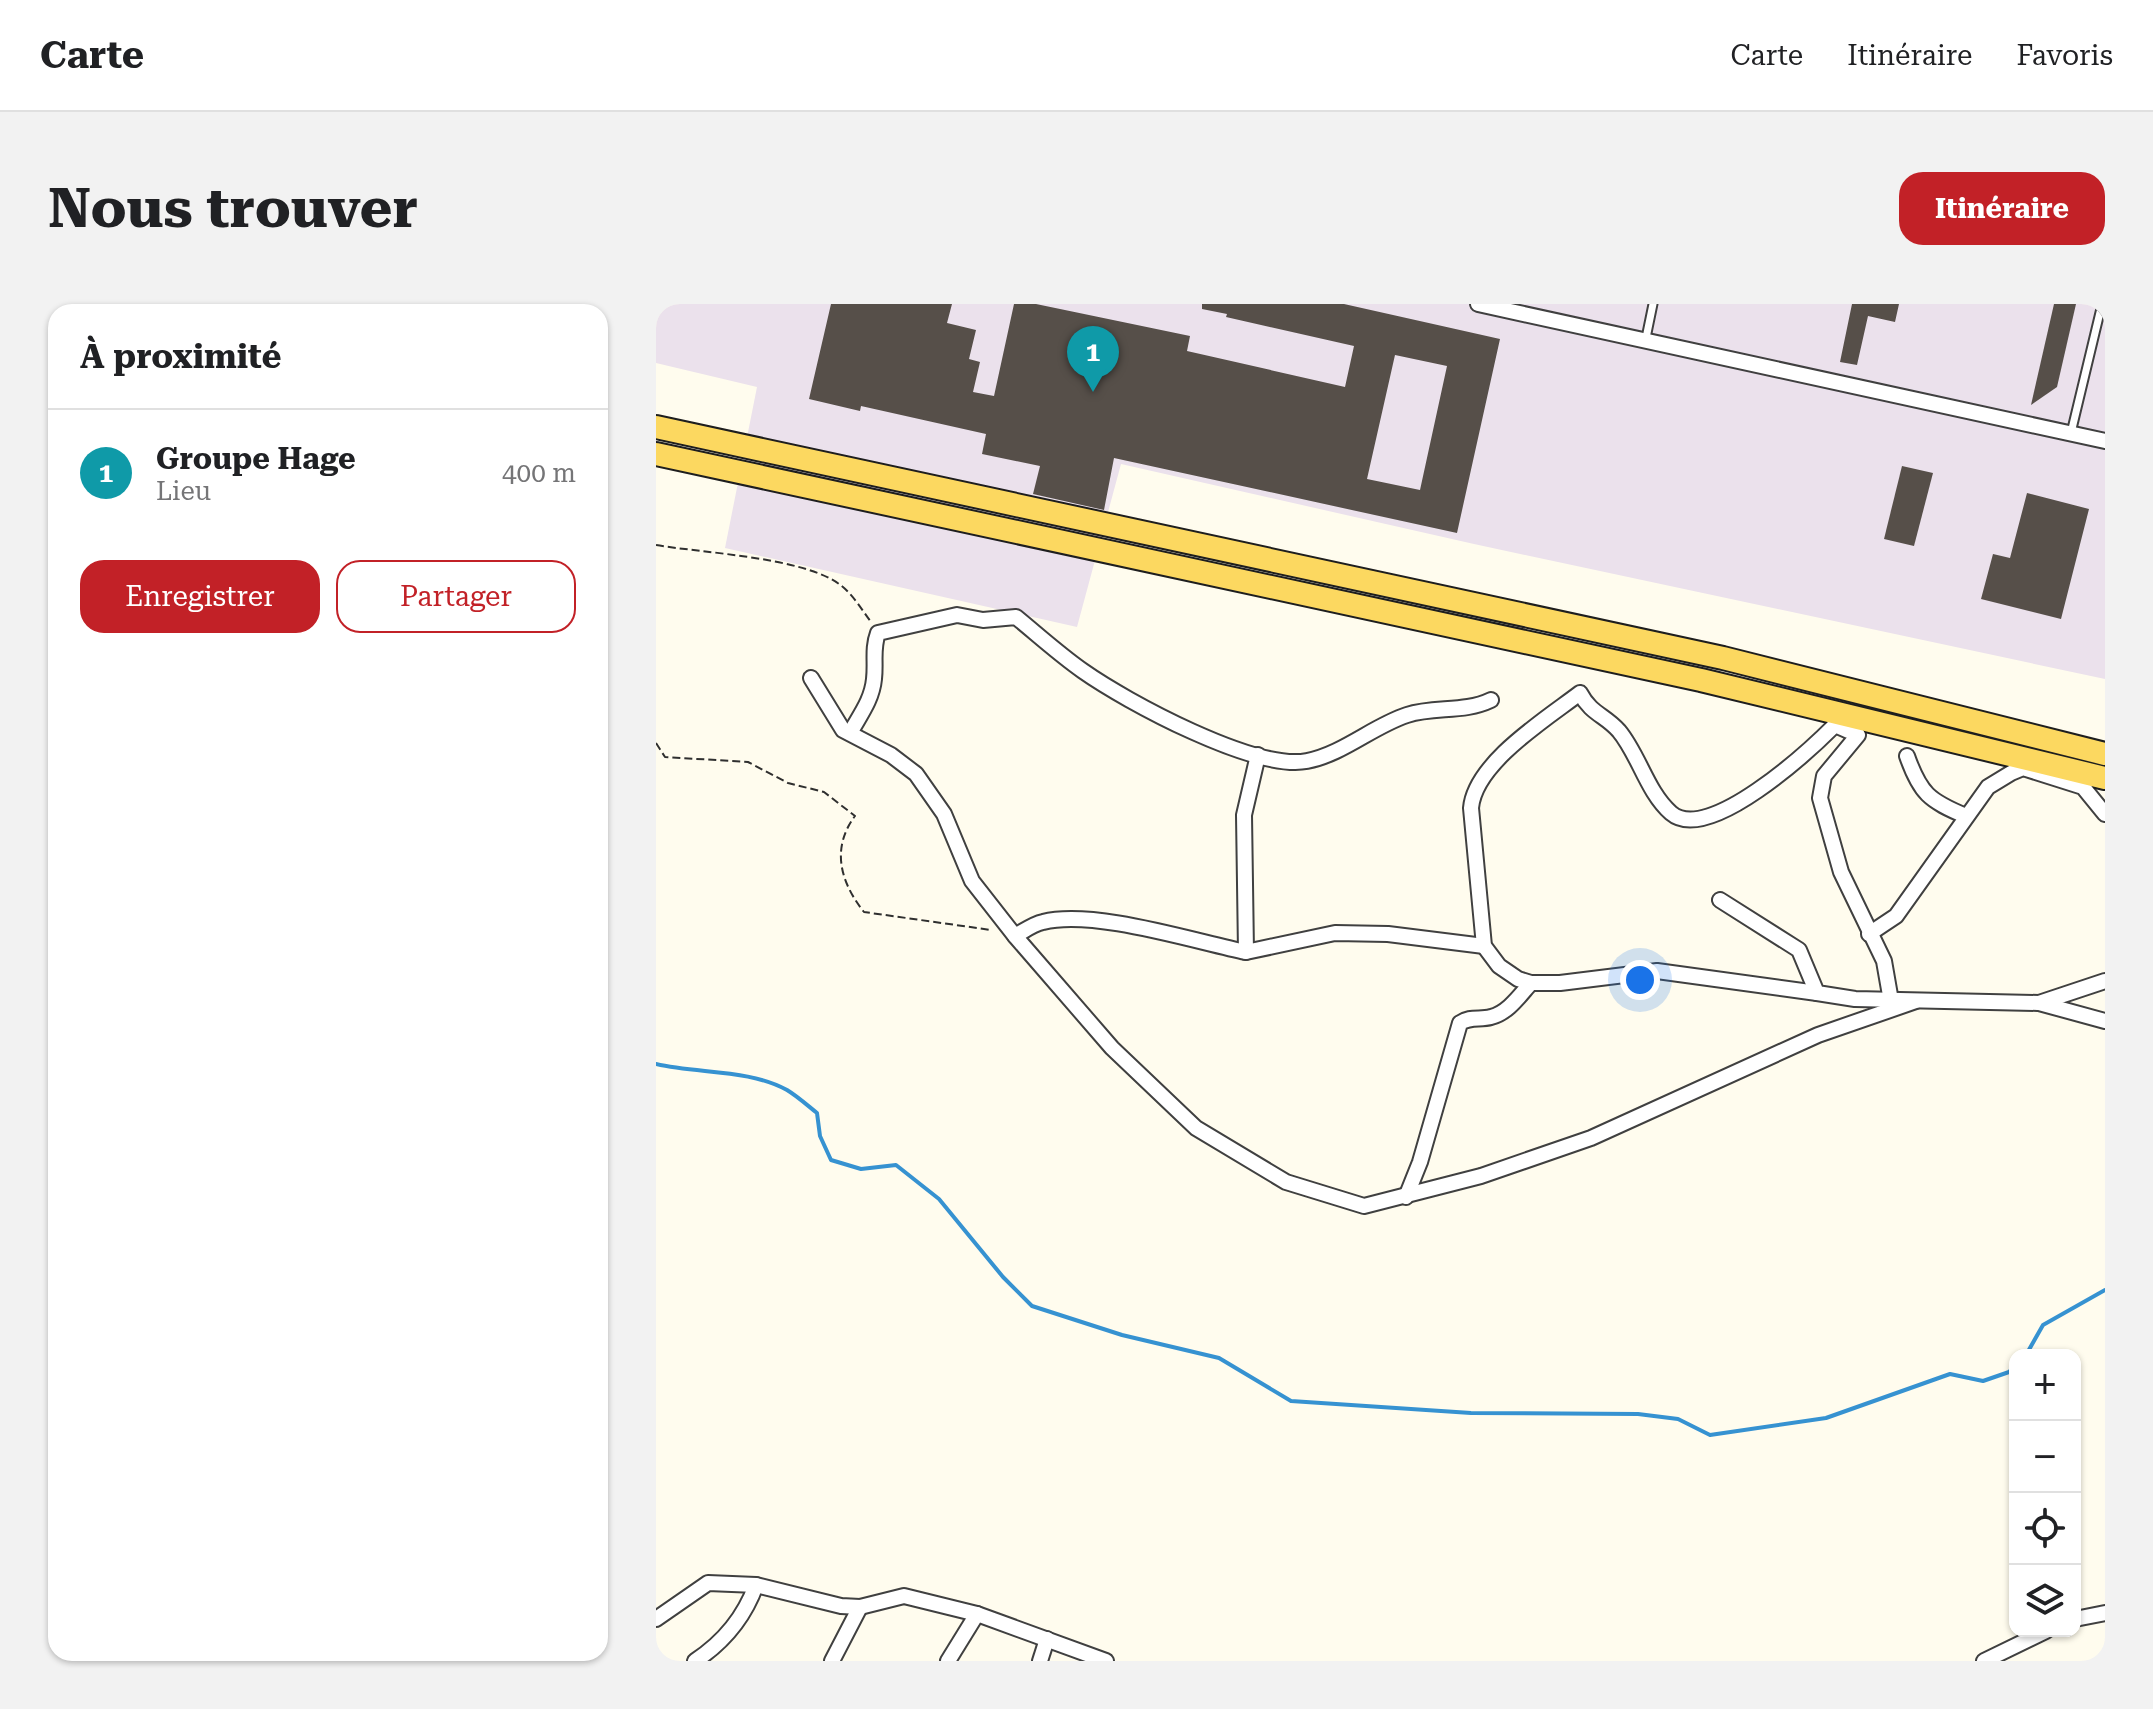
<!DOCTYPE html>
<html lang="fr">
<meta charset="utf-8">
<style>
:root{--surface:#fff;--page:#f2f2f2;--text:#202124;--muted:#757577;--line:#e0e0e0;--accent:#c22127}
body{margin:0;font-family:"Roboto Serif",serif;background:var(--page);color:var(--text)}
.controls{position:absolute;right:24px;bottom:24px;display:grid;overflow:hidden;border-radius:16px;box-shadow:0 2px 6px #0004}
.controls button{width:72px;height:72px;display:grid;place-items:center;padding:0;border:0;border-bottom:2px solid var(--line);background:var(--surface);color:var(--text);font:40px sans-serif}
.you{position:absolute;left:984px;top:676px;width:28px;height:28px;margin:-20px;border:6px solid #fff;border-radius:50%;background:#1a73e8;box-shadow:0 0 0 12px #1a73e833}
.badge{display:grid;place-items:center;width:52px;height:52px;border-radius:50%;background:var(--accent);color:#fff;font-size:26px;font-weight:700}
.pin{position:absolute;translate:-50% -66px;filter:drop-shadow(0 2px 4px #0008)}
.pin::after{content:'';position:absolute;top:42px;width:28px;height:24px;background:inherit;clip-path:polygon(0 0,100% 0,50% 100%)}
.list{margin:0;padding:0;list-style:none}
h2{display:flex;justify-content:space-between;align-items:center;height:104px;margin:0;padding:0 32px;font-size:34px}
h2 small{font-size:26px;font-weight:400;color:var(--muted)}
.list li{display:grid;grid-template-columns:52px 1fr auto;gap:24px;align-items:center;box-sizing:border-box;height:128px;padding:0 32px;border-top:2px solid var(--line)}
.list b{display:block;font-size:30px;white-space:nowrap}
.list p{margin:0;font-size:26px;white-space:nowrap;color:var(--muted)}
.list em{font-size:26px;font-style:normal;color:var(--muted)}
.actions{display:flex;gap:16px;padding:24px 32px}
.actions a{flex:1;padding:18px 0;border:2px solid var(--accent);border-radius:24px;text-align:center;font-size:28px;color:var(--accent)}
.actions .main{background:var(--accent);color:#fff}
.icon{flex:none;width:44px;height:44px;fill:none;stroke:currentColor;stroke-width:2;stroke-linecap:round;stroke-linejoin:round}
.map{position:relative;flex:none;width:1449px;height:1357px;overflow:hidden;border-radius:24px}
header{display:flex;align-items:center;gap:48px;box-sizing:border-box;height:112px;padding:0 40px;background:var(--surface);border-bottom:2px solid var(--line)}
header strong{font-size:38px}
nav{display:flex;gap:44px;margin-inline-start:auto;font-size:28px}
.intro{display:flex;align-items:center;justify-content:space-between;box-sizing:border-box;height:192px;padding:0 48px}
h1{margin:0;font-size:56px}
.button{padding:20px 36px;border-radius:24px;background:var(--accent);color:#fff;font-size:28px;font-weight:700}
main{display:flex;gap:48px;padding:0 48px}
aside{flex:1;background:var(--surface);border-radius:24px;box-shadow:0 2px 6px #0004}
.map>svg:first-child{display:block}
.industrial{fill:#ebe1ec}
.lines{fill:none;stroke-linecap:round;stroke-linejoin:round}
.stream{stroke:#3692d1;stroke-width:4}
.building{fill:#564f49;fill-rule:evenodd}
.lane-casing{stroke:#404040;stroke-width:11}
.street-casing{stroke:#404040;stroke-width:18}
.primary-casing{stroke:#1e1e1e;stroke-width:26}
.path{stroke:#2f2f2f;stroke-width:2;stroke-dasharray:8 4;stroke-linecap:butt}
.lane{stroke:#fff;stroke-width:7}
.street{stroke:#fff;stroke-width:14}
.primary{stroke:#fcd860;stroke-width:22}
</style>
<header>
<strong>Carte</strong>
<nav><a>Carte</a><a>Itinéraire</a><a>Favoris</a></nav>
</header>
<div class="intro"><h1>Nous trouver</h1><a class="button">Itinéraire</a></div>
<main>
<aside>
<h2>À proximité<small></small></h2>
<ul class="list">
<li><span class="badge" style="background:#0f9aa8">1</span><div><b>Groupe Hage</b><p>Lieu</p></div><em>400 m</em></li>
</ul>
<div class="actions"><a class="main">Enregistrer</a><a>Partager</a></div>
</aside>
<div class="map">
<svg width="1449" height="1357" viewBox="0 0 1449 1357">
<rect width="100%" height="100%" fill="#fffcee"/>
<path class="industrial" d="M0,0H1449V375L818,240L465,160L421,323L69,244L101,83L0,59Z"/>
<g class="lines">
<g class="stream">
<path d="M0,760C42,770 93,765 131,786C141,792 151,801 161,809L164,832L175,856L205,865L240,861L283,895L347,973L376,1002L466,1031L563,1054L635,1097L815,1109L982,1110L1022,1115L1054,1131L1170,1114L1294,1070L1327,1077L1353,1068L1359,1062"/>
<path d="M1370,1051L1387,1021L1449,986"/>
</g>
</g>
<g class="building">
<path d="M175,0H296L291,19L320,26L313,55L324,58L317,88L338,92L358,0H380L534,32L531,47L689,83L698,42L570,13L571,10L546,5V0H688L844,35L801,229L458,154L448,206L377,190L384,162L326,150L330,130L205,102L204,107L153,95ZM739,51L791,62L764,186L711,175Z"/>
<path d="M1196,0H1243L1239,18L1212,12L1201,61L1184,58Z"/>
<path d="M1398,0H1420L1401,83L1375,101Z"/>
<path d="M1246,162L1277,169L1258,242L1228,235Z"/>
<path d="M1371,189L1433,205L1405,315L1325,295L1337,250L1354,254Z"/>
</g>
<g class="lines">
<defs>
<g id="lane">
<path d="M990,34L997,0"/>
<path d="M1415,129L1446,0"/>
</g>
<g id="street">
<path d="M822,0L1449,137"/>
<path d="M155,374L187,426L235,451L260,470L288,510L316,577L359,632C368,627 377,620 387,618C437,605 537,637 590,648"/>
<path d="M194,429C204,411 216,396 218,375C220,358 216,345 222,329L301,311L327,316L360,313C382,331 404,351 427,367C471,398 599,467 651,457C687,450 717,422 751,411C779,402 808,409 835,396"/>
<path d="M602,451L588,511L590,648L679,629L732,630L828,642"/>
<path d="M1251,452C1264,489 1273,497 1310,512"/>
<path d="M1064,596L1143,646L1161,689L1199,695L1383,699L1449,717"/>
<path d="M1213,630L1240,612L1332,483L1355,469L1367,464L1427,483L1449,510"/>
<path d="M359,632L456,744L540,824L630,878L708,902L825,872L935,834L1162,731L1260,697"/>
<path d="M1161,689L1001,667L904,679H875L862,675L843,662L828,642L815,504C819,459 890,415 924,389C935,410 949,411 963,427C983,451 991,488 1015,509C1052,541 1154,446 1179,421L1202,431L1168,472L1164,494L1185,568L1228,657L1235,697"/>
<path d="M1383,699L1449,677"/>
<path d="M750,893L764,858L804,719C814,712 824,716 835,713C852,709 864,691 875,679"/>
<path d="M0,1315L52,1279L100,1281L185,1302L204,1303L248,1292L321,1310L450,1357"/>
<path d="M1419,1315L1449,1309"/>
<path d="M39,1357C68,1338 88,1314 100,1281"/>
<path d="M176,1357L204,1303"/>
<path d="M292,1357L321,1310"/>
<path d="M384,1357L391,1335"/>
<path d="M1328,1357L1390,1327"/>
</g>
<g id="primary">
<path d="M0,123L1067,354L1449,450"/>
<path d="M0,150L1045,376L1449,474"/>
</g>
</defs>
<use href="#lane" class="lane-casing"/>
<use href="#street" class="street-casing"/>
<use href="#primary" class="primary-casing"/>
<g class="path">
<path d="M0,241C46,249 146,253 183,280C196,289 206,306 215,318"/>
<path d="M0,439L9,453L92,458L132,479L168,488L199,512C175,544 184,578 208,608L335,626"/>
</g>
<use href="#lane" class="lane"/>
<use href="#street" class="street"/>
<use href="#primary" class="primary"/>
</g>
</svg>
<div class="controls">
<button>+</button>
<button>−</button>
<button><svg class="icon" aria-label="locate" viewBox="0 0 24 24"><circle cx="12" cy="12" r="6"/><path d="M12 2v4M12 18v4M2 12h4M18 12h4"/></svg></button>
<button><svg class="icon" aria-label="layers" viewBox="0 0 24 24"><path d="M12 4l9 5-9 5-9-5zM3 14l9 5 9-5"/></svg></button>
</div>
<div class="you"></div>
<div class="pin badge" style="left:437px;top:88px;background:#0f9aa8">1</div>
</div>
</main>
